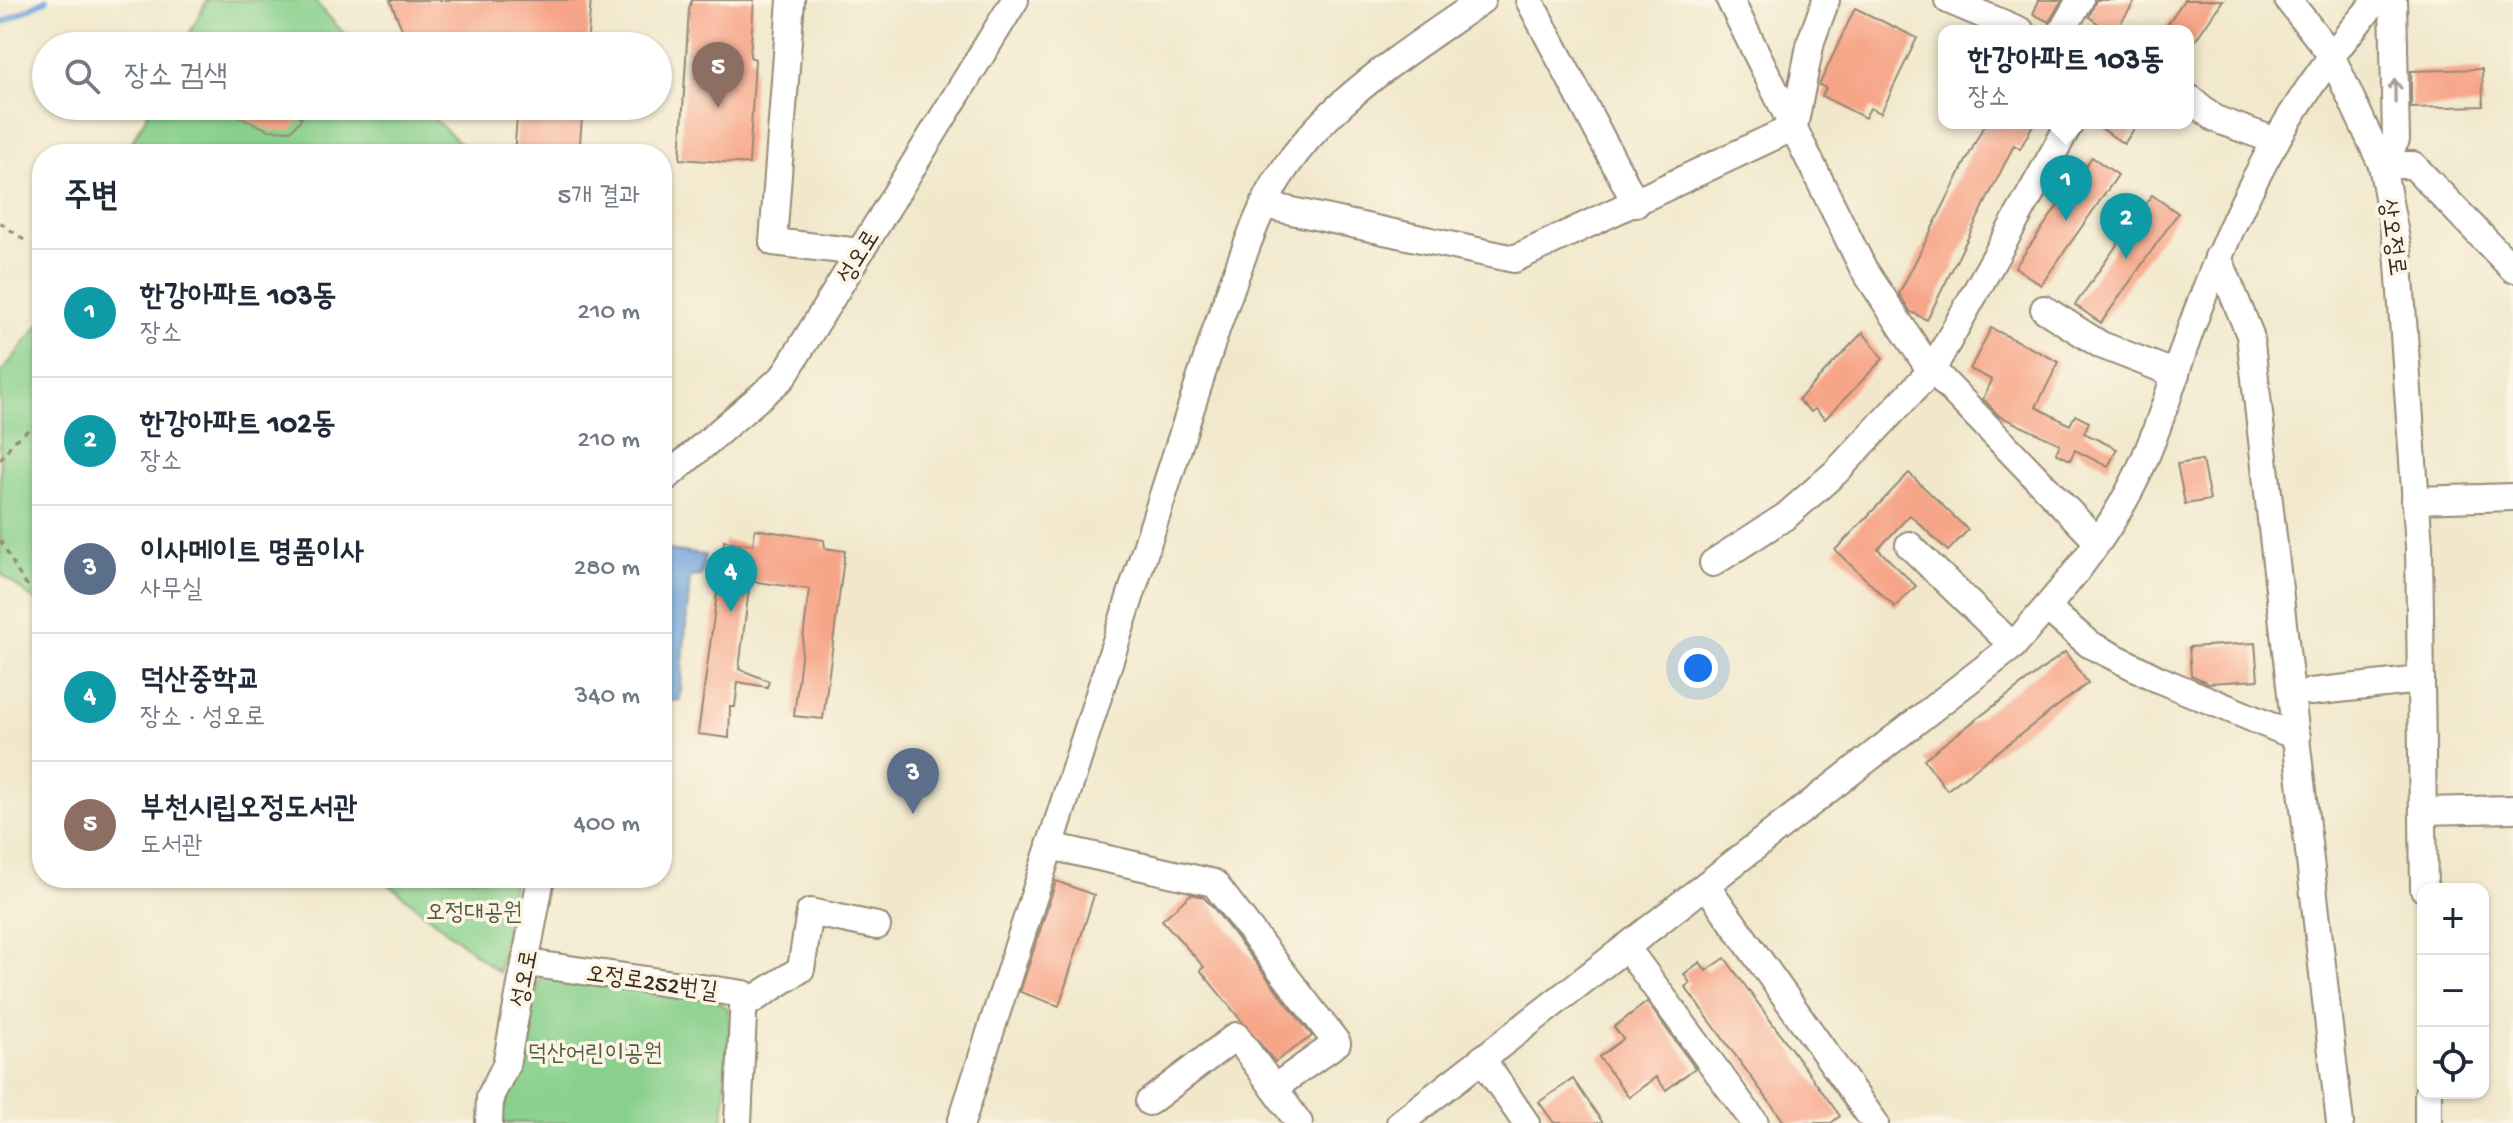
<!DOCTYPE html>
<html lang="ko">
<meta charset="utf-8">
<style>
:root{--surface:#fff;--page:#f6f6f7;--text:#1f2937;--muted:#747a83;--line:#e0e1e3;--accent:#c8321e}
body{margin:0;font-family:"Gochi Hand","Poor Story",sans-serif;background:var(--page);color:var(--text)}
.controls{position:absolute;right:24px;bottom:24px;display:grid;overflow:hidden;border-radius:16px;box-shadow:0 2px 6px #0004}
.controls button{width:72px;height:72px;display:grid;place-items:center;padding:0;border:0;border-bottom:2px solid var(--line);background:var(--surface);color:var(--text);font:40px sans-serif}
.you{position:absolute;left:1698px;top:668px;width:28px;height:28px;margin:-20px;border:6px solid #fff;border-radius:50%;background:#1a73e8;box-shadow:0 0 0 12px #1a73e833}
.badge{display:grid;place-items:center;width:52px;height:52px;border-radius:50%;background:var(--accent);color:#fff;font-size:26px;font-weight:700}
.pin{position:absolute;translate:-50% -66px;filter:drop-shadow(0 2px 4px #0008)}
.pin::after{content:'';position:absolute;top:42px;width:28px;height:24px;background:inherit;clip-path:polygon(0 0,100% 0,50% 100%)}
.popup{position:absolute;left:1938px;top:25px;width:256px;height:104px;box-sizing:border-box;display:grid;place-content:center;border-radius:16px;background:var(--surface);filter:drop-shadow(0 2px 6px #0005);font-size:26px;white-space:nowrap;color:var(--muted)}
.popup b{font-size:30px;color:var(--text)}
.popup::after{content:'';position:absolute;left:50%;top:100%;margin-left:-16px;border:16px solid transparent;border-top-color:var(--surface)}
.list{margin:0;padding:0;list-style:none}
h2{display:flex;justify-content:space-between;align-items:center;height:104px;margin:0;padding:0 32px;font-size:34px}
h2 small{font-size:26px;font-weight:400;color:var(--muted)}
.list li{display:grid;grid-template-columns:52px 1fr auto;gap:24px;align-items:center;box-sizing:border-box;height:128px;padding:0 32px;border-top:2px solid var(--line)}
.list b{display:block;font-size:30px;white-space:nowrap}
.list p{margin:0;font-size:26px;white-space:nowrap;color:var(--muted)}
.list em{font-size:26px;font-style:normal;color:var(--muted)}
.icon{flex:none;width:44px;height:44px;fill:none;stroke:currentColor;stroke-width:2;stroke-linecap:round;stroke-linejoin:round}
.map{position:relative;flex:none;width:2513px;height:1123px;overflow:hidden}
.search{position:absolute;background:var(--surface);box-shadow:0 2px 6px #0004;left:32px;top:32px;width:640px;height:88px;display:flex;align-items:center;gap:20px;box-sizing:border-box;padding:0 28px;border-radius:44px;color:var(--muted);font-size:30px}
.panel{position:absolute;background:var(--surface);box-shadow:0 2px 6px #0004;left:32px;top:144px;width:640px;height:744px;border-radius:32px}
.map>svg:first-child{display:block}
.green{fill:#88d08c;stroke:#627d55;stroke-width:2}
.water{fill:#6ba1d9;stroke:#53667c;stroke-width:2}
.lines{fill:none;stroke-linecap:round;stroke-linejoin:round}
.stream{stroke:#6ba1d9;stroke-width:6}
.building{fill:#f7a588}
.minor-casing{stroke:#968975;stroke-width:30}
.path{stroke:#968975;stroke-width:3;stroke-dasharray:6 6;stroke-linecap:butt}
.minor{stroke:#fff;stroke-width:26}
.oneway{stroke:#a79f9a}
.labels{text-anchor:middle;stroke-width:7;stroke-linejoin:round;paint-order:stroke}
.street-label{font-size:24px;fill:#3b2a1e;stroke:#fcf5e5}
.park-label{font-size:24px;fill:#525c3f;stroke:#fcf5e5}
</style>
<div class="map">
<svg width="2513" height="1123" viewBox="0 0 2513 1123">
<rect width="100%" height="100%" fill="#fcf5e5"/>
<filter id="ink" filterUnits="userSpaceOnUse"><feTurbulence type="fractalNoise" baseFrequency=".0125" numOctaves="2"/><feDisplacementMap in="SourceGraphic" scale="16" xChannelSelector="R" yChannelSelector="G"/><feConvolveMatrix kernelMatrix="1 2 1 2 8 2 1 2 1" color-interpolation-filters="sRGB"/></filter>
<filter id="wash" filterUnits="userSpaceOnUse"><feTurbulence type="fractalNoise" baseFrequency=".006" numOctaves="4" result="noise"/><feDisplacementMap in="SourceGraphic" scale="32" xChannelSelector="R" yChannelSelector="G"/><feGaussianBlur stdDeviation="1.8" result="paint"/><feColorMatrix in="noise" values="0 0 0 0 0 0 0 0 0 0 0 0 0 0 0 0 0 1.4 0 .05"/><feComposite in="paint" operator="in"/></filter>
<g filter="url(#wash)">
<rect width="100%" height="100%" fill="#f1e8cc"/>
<g class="green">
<path d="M207,0H314L355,46H183Z"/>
<path d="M152,106H421L471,154H125Z"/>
<path d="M42,321V606L0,573V374Z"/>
<path d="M381,878H514L499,973Z"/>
<path d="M542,972L718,1001L728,1009L730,1023L723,1123H500Z"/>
</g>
<path class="water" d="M662,549L705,555L701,576L690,577L680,700L662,703Z"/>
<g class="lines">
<path class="stream" d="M0,24L46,0"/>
</g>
<g id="blocks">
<g class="building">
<path d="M390,0H591L587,46H409Z"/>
<path d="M692,0H754L750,57L755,59L749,164L680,159L689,8Z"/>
<path d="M2039,0H2062L2049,22L2033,14Z"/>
<path d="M2096,0H2136L2115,31H2109L2089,17Z"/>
<path d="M2184,0H2223L2188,51V31H2163Z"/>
<path d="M1855,8L1917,38L1881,113L1870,108L1865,118L1822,96L1826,88L1819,85Z"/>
<path d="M2482,69L2483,106L2411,108V71Z"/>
<path d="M214,106H285L302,118L291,131L269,130Z"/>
<path d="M518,106H583L579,154H514Z"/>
<path d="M1985,123H2034L2020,149L2014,145L1927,320L1911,312L1899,294Z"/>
<path d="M2094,123H2138L2124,144Z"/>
<path d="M2092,157L2118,175L2041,285L2015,267Z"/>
<path d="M2152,195L2178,213L2101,323L2075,305Z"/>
<path d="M1991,328L2059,362L2036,407L2070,425L2075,415L2089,422L2084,433L2117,449L2108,467L2075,450L2070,460L2056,453L2060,444L1999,416L1983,399L1992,380L1970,369Z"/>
<path d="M1863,332L1883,359L1825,419L1815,409L1811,412L1798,400Z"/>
<path d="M2202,460L2210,500L2185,504L2177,464Z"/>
<path d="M1909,473L1968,530L1948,551L1910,515L1878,549L1916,586L1895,607L1835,550Z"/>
<path d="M755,529L824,540L825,548L845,551L823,719L794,716L809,589L750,581L739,669L769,681L767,687L738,682L735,707H730L729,738L698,734L724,541L753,545Z"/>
<path d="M2255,643L2258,680L2209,683L2191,675L2189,647Z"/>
<path d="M2065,652L2088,683L1947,790L1924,759Z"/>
<path d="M1056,881L1094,895L1059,1006L1020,992Z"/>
<path d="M1191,894L1203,897L1212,906L1312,1036L1275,1062L1200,970L1204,967L1162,920Z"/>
<path d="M1725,958L1840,1116L1831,1123H1785L1685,987L1690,983L1684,974L1700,962L1706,971Z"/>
<path d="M1647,1002L1695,1068L1666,1090L1656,1077L1629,1097L1599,1057L1623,1039L1614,1027Z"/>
<path d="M1573,1079L1603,1123H1554L1539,1102Z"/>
</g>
</g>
</g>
<g filter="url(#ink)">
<use href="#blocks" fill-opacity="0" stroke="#968975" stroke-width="2"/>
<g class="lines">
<defs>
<g id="minor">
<path d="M791,0L773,242L860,252"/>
<path d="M1529,0L1636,204"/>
<path d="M1730,0L1863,268L1925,362L2098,542"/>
<path d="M1948,0L2021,31"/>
<path d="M2288,0L2330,53L2382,165L2398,250L2419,546L2424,889"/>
<path d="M2062,31L2080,0"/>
<path d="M2191,99L2215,119L2276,141"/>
<path d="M2382,165H2413L2513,269"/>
<path d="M2382,165L2396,140L2393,0"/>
<path d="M1264,205L1514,259L1794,127L1811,41L1826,0"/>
<path d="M2218,257L2250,335L2340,1123"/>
<path d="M2044,309L2101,345L2176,374"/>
<path d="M662,481L783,377L1015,0"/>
<path d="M2415,500L2513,497"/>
<path d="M1909,545L2013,646"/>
<path d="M1713,563L1786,516L1836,472L1932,370L2070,123"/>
<path d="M2047,608L2089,644L2158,679L2297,737"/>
<path d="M2311,692L2421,680"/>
<path d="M2423,811L2513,809"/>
<path d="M1050,846L1214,883L1337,1043L1274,1088L1299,1123"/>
<path d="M1706,885L1875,1123"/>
<path d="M1626,947L1755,1123"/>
<path d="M527,963L744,994L738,1123"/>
<path d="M743,1006L801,969L810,912L877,926"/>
<path d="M1482,1059L1526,1123"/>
<path d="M2428,1093V1123"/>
<path d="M1149,1102L1236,1036L1274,1088"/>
<path d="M489,1123L490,1097L506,1065L541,878"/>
<path d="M961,1123L1217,327C1232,287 1245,245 1263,207C1306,113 1401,57 1482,0"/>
<path d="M1400,1123L2013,646C2052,601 2091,558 2121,506C2155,449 2171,382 2194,320C2239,198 2291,98 2377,0"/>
</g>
</defs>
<use href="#minor" class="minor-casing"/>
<g class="path">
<path d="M0,222L28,243"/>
<path d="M0,460L13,442L42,419"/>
<path d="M0,540L23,581L42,598"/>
</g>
<use href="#minor" class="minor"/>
</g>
<defs><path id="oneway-shaft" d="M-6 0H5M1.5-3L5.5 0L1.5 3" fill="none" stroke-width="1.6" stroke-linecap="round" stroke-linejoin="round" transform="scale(2)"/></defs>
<use class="oneway" href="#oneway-shaft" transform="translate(2395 91) rotate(-91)"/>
</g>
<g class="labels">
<g class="street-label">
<text transform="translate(2394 237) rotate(82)" y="8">상오정로</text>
<text transform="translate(857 256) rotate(-58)" y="8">성오로</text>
<text transform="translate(523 978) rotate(-79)" y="8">성오로</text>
<text transform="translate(652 981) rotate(8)" y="8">오정로252번길</text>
</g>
<g class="park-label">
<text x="474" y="919">오정대공원</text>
<text x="595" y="1060">덕산어린이공원</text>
</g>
</g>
</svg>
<div class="controls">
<button>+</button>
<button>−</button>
<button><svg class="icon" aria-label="locate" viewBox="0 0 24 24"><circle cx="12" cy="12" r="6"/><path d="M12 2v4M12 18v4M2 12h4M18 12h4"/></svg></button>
</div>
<div class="you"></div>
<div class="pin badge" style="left:2066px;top:221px;background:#0f9aa8">1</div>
<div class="popup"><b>한강아파트 103동</b>장소</div>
<div class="pin badge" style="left:2126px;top:259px;background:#0f9aa8">2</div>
<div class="pin badge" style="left:913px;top:814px;background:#5c6f8a">3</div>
<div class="pin badge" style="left:731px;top:612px;background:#0f9aa8">4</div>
<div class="pin badge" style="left:718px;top:108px;background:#8d6e63">5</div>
<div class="search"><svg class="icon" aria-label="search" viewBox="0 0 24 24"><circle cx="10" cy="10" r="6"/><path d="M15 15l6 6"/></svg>장소 검색</div>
<section class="panel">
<h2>주변<small>5개 결과</small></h2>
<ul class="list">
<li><span class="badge" style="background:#0f9aa8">1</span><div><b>한강아파트 103동</b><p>장소</p></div><em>210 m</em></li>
<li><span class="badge" style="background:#0f9aa8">2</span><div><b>한강아파트 102동</b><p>장소</p></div><em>210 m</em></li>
<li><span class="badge" style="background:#5c6f8a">3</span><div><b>이사메이트 명품이사</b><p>사무실</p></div><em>280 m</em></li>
<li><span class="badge" style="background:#0f9aa8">4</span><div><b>덕산중학교</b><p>장소 · 성오로</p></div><em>340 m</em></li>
<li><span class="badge" style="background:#8d6e63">5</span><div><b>부천시립오정도서관</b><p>도서관</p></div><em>400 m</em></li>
</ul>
</section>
</div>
